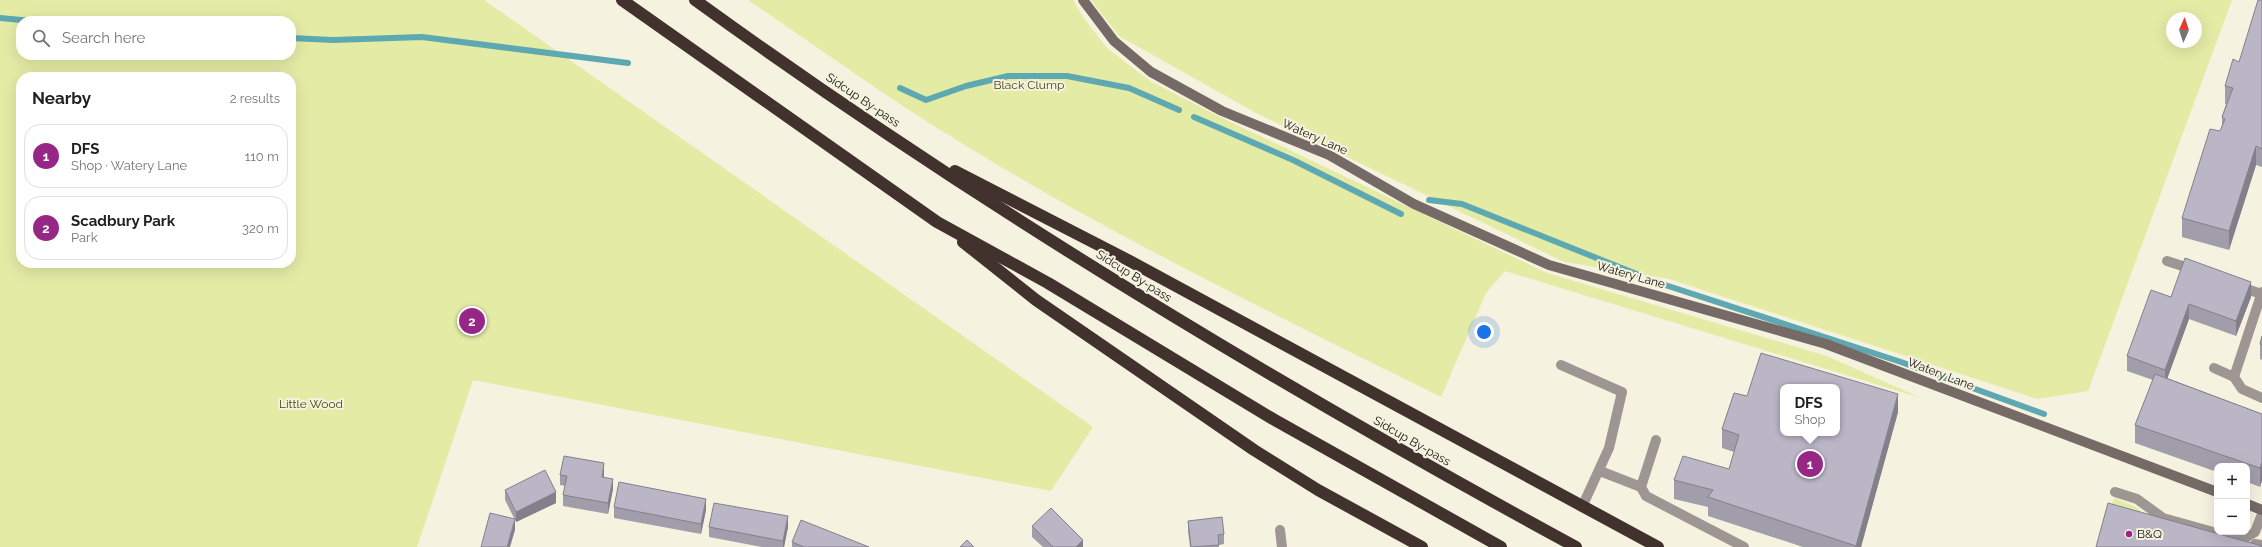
<!DOCTYPE html>
<meta charset="utf-8">
<style>
:root{--surface:#fff;--page:#f6f6f6;--text:#202124;--muted:#757577;--line:#e0e0e0;--accent:#972787}
body{margin:0;font-family:Raleway,sans-serif;background:var(--page);color:var(--text)}
.controls{position:absolute;right:12px;bottom:12px;display:grid;overflow:hidden;border-radius:8px;box-shadow:0 4px 16px #0002}
.controls button{width:36px;height:36px;display:grid;place-items:center;padding:0;border:0;border-bottom:1px solid var(--line);background:var(--surface);color:var(--text);font:20px sans-serif}
.compass{position:absolute;left:2166px;top:12px;width:36px;height:36px;border-radius:50%;background:var(--surface);box-shadow:0 4px 16px #0002;rotate:3deg}
.you{position:absolute;left:1484px;top:332px;width:14px;height:14px;margin:-10px;border:3px solid #fff;border-radius:50%;background:#1a73e8;box-shadow:0 0 0 6px #1a73e833}
.badge{display:grid;place-items:center;width:26px;height:26px;border-radius:50%;background:var(--accent);color:#fff;font-size:13px;font-weight:700}
.pin{position:absolute;translate:-50% -50%;border:2px solid #fff;box-shadow:0 1px 4px #0006}
.popup{position:absolute;left:1780px;top:384px;width:60px;height:52px;box-sizing:border-box;display:grid;place-content:center;border-radius:8px;background:var(--surface);filter:drop-shadow(0 1px 3px #0005);font-size:13px;white-space:nowrap;color:var(--muted)}
.popup b{font-size:15px;color:var(--text)}
.popup::after{content:'';position:absolute;left:50%;top:100%;margin-left:-8px;border:8px solid transparent;border-top-color:var(--surface)}
.list{margin:0;padding:0;list-style:none}
h2{display:flex;justify-content:space-between;align-items:center;height:52px;margin:0;padding:0 16px;font-size:17px}
h2 small{font-size:13px;font-weight:400;color:var(--muted)}
.list li{display:grid;grid-template-columns:26px 1fr auto;gap:12px;align-items:center;box-sizing:border-box;height:64px;margin:0 8px 8px;padding:0 8px;border:1px solid var(--line);border-radius:16px}
.list b{display:block;font-size:15px;white-space:nowrap}
.list p{margin:0;font-size:13px;white-space:nowrap;color:var(--muted)}
.list em{font-size:13px;font-style:normal;color:var(--muted)}
.icon{flex:none;width:22px;height:22px;fill:none;stroke:currentColor;stroke-width:2;stroke-linecap:round;stroke-linejoin:round}
.map{position:relative;flex:none;width:2262px;height:547px;overflow:hidden}
.search{position:absolute;background:var(--surface);box-shadow:0 4px 16px #0002;left:16px;top:16px;width:280px;height:44px;display:flex;align-items:center;gap:10px;box-sizing:border-box;padding:0 14px;border-radius:16px;color:var(--muted);font-size:15px}
.panel{position:absolute;background:var(--surface);box-shadow:0 4px 16px #0002;left:16px;top:72px;width:280px;height:196px;border-radius:16px}
.map>svg:first-child{display:block}
.green{fill:#e4eba5;fill-rule:evenodd}
.lines{fill:none;stroke-linecap:round;stroke-linejoin:round}
.stream{stroke:#5ea8b2;stroke-width:6}
.lane{stroke:#9e9693;stroke-width:10}
.street{stroke:#9e9693;stroke-width:10}
.secondary{stroke:#766a67;stroke-width:10}
.highway{stroke:#42322e;stroke-width:12}
.wall{fill:#a19daa}
.shaded-wall{fill:#837f8b}
.building{fill:#bbb6c6;stroke:#837f8b;fill-rule:evenodd}
.poi-dot{fill:#972787;stroke:#f6f2e0;stroke-width:1.5}
.labels{text-anchor:middle;stroke-width:4;stroke-linejoin:round;paint-order:stroke}
.park-label{font-size:12px;fill:#45480b;stroke:#f6f2e0}
.street-label{font-size:12px;fill:#16150f;stroke:#f6f2e0}
.poi-label{font-size:12px;fill:#16150f;stroke:#f6f2e0;text-anchor:start}
</style>
<div class="map">
<svg width="2262" height="547" viewBox="0 0 2262 547">
<rect width="100%" height="100%" fill="#f6f2e0"/>
<g class="green">
<path d="M0,0H484L1093,427L1051,491L473,380L417,547H0ZM21,21H291V55H21ZM21,77H291V263H21Z"/>
<path d="M748,0H1073L1083,17L1107,48L1150,81L1220,117L1547,273L1827,356L1921,398L1505,271L1486,293L1441,397C1269,312 1096,228 934,126C871,86 810,42 748,0Z"/>
<path d="M1091,0H2232L2088,391L2037,399L1669,279L1564,262L1256,113L1119,36ZM2172,18H2196V42H2172Z"/>
<path d="M2114,498L2136,507L2152,520L2112,504Z"/>
</g>
<g class="lines">
<g class="stream">
<path d="M0,18L32,21"/>
<path d="M291,38L333,40L422,37L628,63"/>
<path d="M900,88L926,100L966,86L1008,76H1067L1129,88L1179,110"/>
<path d="M1194,117L1293,160L1401,214"/>
<path d="M1429,200L1462,204L1639,275"/>
<path d="M1659,283L1901,362L2044,414"/>
</g>
<g class="lane">
<path d="M2167,261L2195,270"/>
<path d="M2239,286L2261,294"/>
<path d="M1561,365L1622,392L1609,448L1582,507"/>
<path d="M2234,377L2262,292"/>
<path d="M1656,440L1641,487L1646,496L1744,547"/>
<path d="M1600,471L1641,487"/>
<path d="M2115,492L2137,499L2163,518L2242,540L2255,532L2262,514"/>
<path d="M2255,544L2262,545"/>
</g>
<g class="street">
<path d="M2214,368L2234,377L2242,389L2262,398"/>
<path d="M1280,530L1282,547"/>
</g>
<g class="secondary">
<path d="M1083,0L1114,41L1151,72L1222,111L1329,155L1414,204L1549,265L1826,344L2217,492"/>
<path d="M2247,504L2262,510"/>
</g>
<g class="highway">
<path d="M622,0L937,222L1048,283L1273,419L1501,547"/>
<path d="M695,0C975,203 1272,382 1576,547"/>
<path d="M955,171L1126,259L1658,547"/>
<path d="M963,242L1036,300L1254,450L1318,490L1422,547"/>
</g>
</g>
<g class="wall">
<path d="M2262,0V167L2256,165L2229,250L2182,237V218L2220,131L2222,128V117L2226,104H2225V86L2239,62Z"/>
<path d="M2171,297H2251L2236,336L2189,319L2167,378L2262,414L2260,487L2247,482V466H2217V472L2135,443V425L2153,380L2127,371V356Z"/>
<path d="M2262,336V360L2260,359V344Z"/>
<path d="M1747,396L1898,412L1861,547H1803L1708,516V507L1674,499V480L1729,469L1734,452L1722,448V429Z"/>
<path d="M604,474V477L613,489L608,514L563,506V495L565,486L560,485V475Z"/>
<path d="M505,490L556,503L516,522L505,500Z"/>
<path d="M614,507L706,510L701,534L614,518Z"/>
<path d="M1188,521L1224,534V544L1219,545V547H1190L1188,531Z"/>
<path d="M1032,526L1083,547H1043L1032,537Z"/>
<path d="M709,527H788L784,547H762L709,537Z"/>
<path d="M792,542L869,547H792Z"/>
</g>
<g class="shaded-wall">
<path d="M2256,146V165L2229,250V231Z"/>
<path d="M2251,282V297L2236,336V321Z"/>
<path d="M2189,304V319L2165,385V370Z"/>
<path d="M1898,394V412L1861,547H1856Z"/>
<path d="M2262,462V481L2260,487V468Z"/>
<path d="M604,463V474L602,487V477Z"/>
<path d="M613,479V489L608,514V503Z"/>
<path d="M556,492V503L516,522V512Z"/>
<path d="M706,499V510L701,534V524Z"/>
<path d="M788,516V527L784,547H783V541Z"/>
<path d="M515,519V530L510,547H507Z"/>
<path d="M1083,540V547H1076Z"/>
</g>
<g class="building">
<path d="M2258,0H2262V149L2256,146L2229,231L2182,218L2210,129L2220,131L2225,119L2222,117L2233,88L2225,86L2233,59L2239,62Z"/>
<path d="M2185,258L2251,282L2236,321L2189,304L2165,370L2127,356L2151,290L2171,297Z"/>
<path d="M2262,336V345L2260,344Z"/>
<path d="M1761,353L1898,394L1856,546L1708,497L1713,490L1674,480L1683,456L1729,469L1739,435L1722,429L1734,393L1747,396ZM1783,387H1837V433H1783Z"/>
<path d="M2155,374L2262,414V462L2260,468L2135,425Z"/>
<path d="M564,456L604,463L602,477L613,479L608,503L563,495L567,476L560,475Z"/>
<path d="M545,470L556,492L516,512L505,490Z"/>
<path d="M619,482L706,499L701,524L614,507Z"/>
<path d="M714,503L788,516L783,541L709,527Z"/>
<path d="M2108,503L2262,546V547H2096Z"/>
<path d="M1051,508L1083,540L1076,547H1053L1032,526Z"/>
<path d="M490,513L515,519L507,547H481Z"/>
<path d="M1222,517L1224,534L1218,535L1219,545L1191,547L1188,521Z"/>
<path d="M801,520L869,547H804L792,542Z"/>
<path d="M967,540L974,547H960Z"/>
</g>
<circle class="poi-dot" cx="2129" cy="534" r="4"/>
<g class="labels">
<g class="park-label">
<text x="1029" y="89">Black Clump</text>
<text x="311" y="408">Little Wood</text>
</g>
<g class="street-label">
<text transform="translate(863 100) rotate(34)" y="4">Sidcup By-pass</text>
<text transform="translate(1315 137) rotate(24)" y="4">Watery Lane</text>
<text transform="translate(1631 275) rotate(16)" y="4">Watery Lane</text>
<text transform="translate(1134 276) rotate(32)" y="4">Sidcup By-pass</text>
<text transform="translate(1941 374) rotate(21)" y="4">Watery Lane</text>
<text transform="translate(1412 441) rotate(30)" y="4">Sidcup By-pass</text>
</g>
<g class="poi-label">
<text x="2137" y="538">B&amp;Q</text>
</g>
</g>
</svg>
<div class="controls">
<button>+</button>
<button>−</button>
</div>
<svg class="compass" viewBox="-18 -18 36 36"><path d="M0-13l5 13h-10z" fill="#e53935"/><path d="M0 13l5-13h-10z" fill="#757577"/></svg>
<div class="you"></div>
<div class="pin badge" style="left:1810px;top:464px">1</div>
<div class="popup"><b>DFS</b>Shop</div>
<div class="pin badge" style="left:472px;top:321px">2</div>
<div class="search"><svg class="icon" aria-label="search" viewBox="0 0 24 24"><circle cx="10" cy="10" r="6"/><path d="M15 15l6 6"/></svg>Search here</div>
<section class="panel">
<h2>Nearby<small>2 results</small></h2>
<ul class="list">
<li><span class="badge">1</span><div><b>DFS</b><p>Shop · Watery Lane</p></div><em>110 m</em></li>
<li><span class="badge">2</span><div><b>Scadbury Park</b><p>Park</p></div><em>320 m</em></li>
</ul>
</section>
</div>
